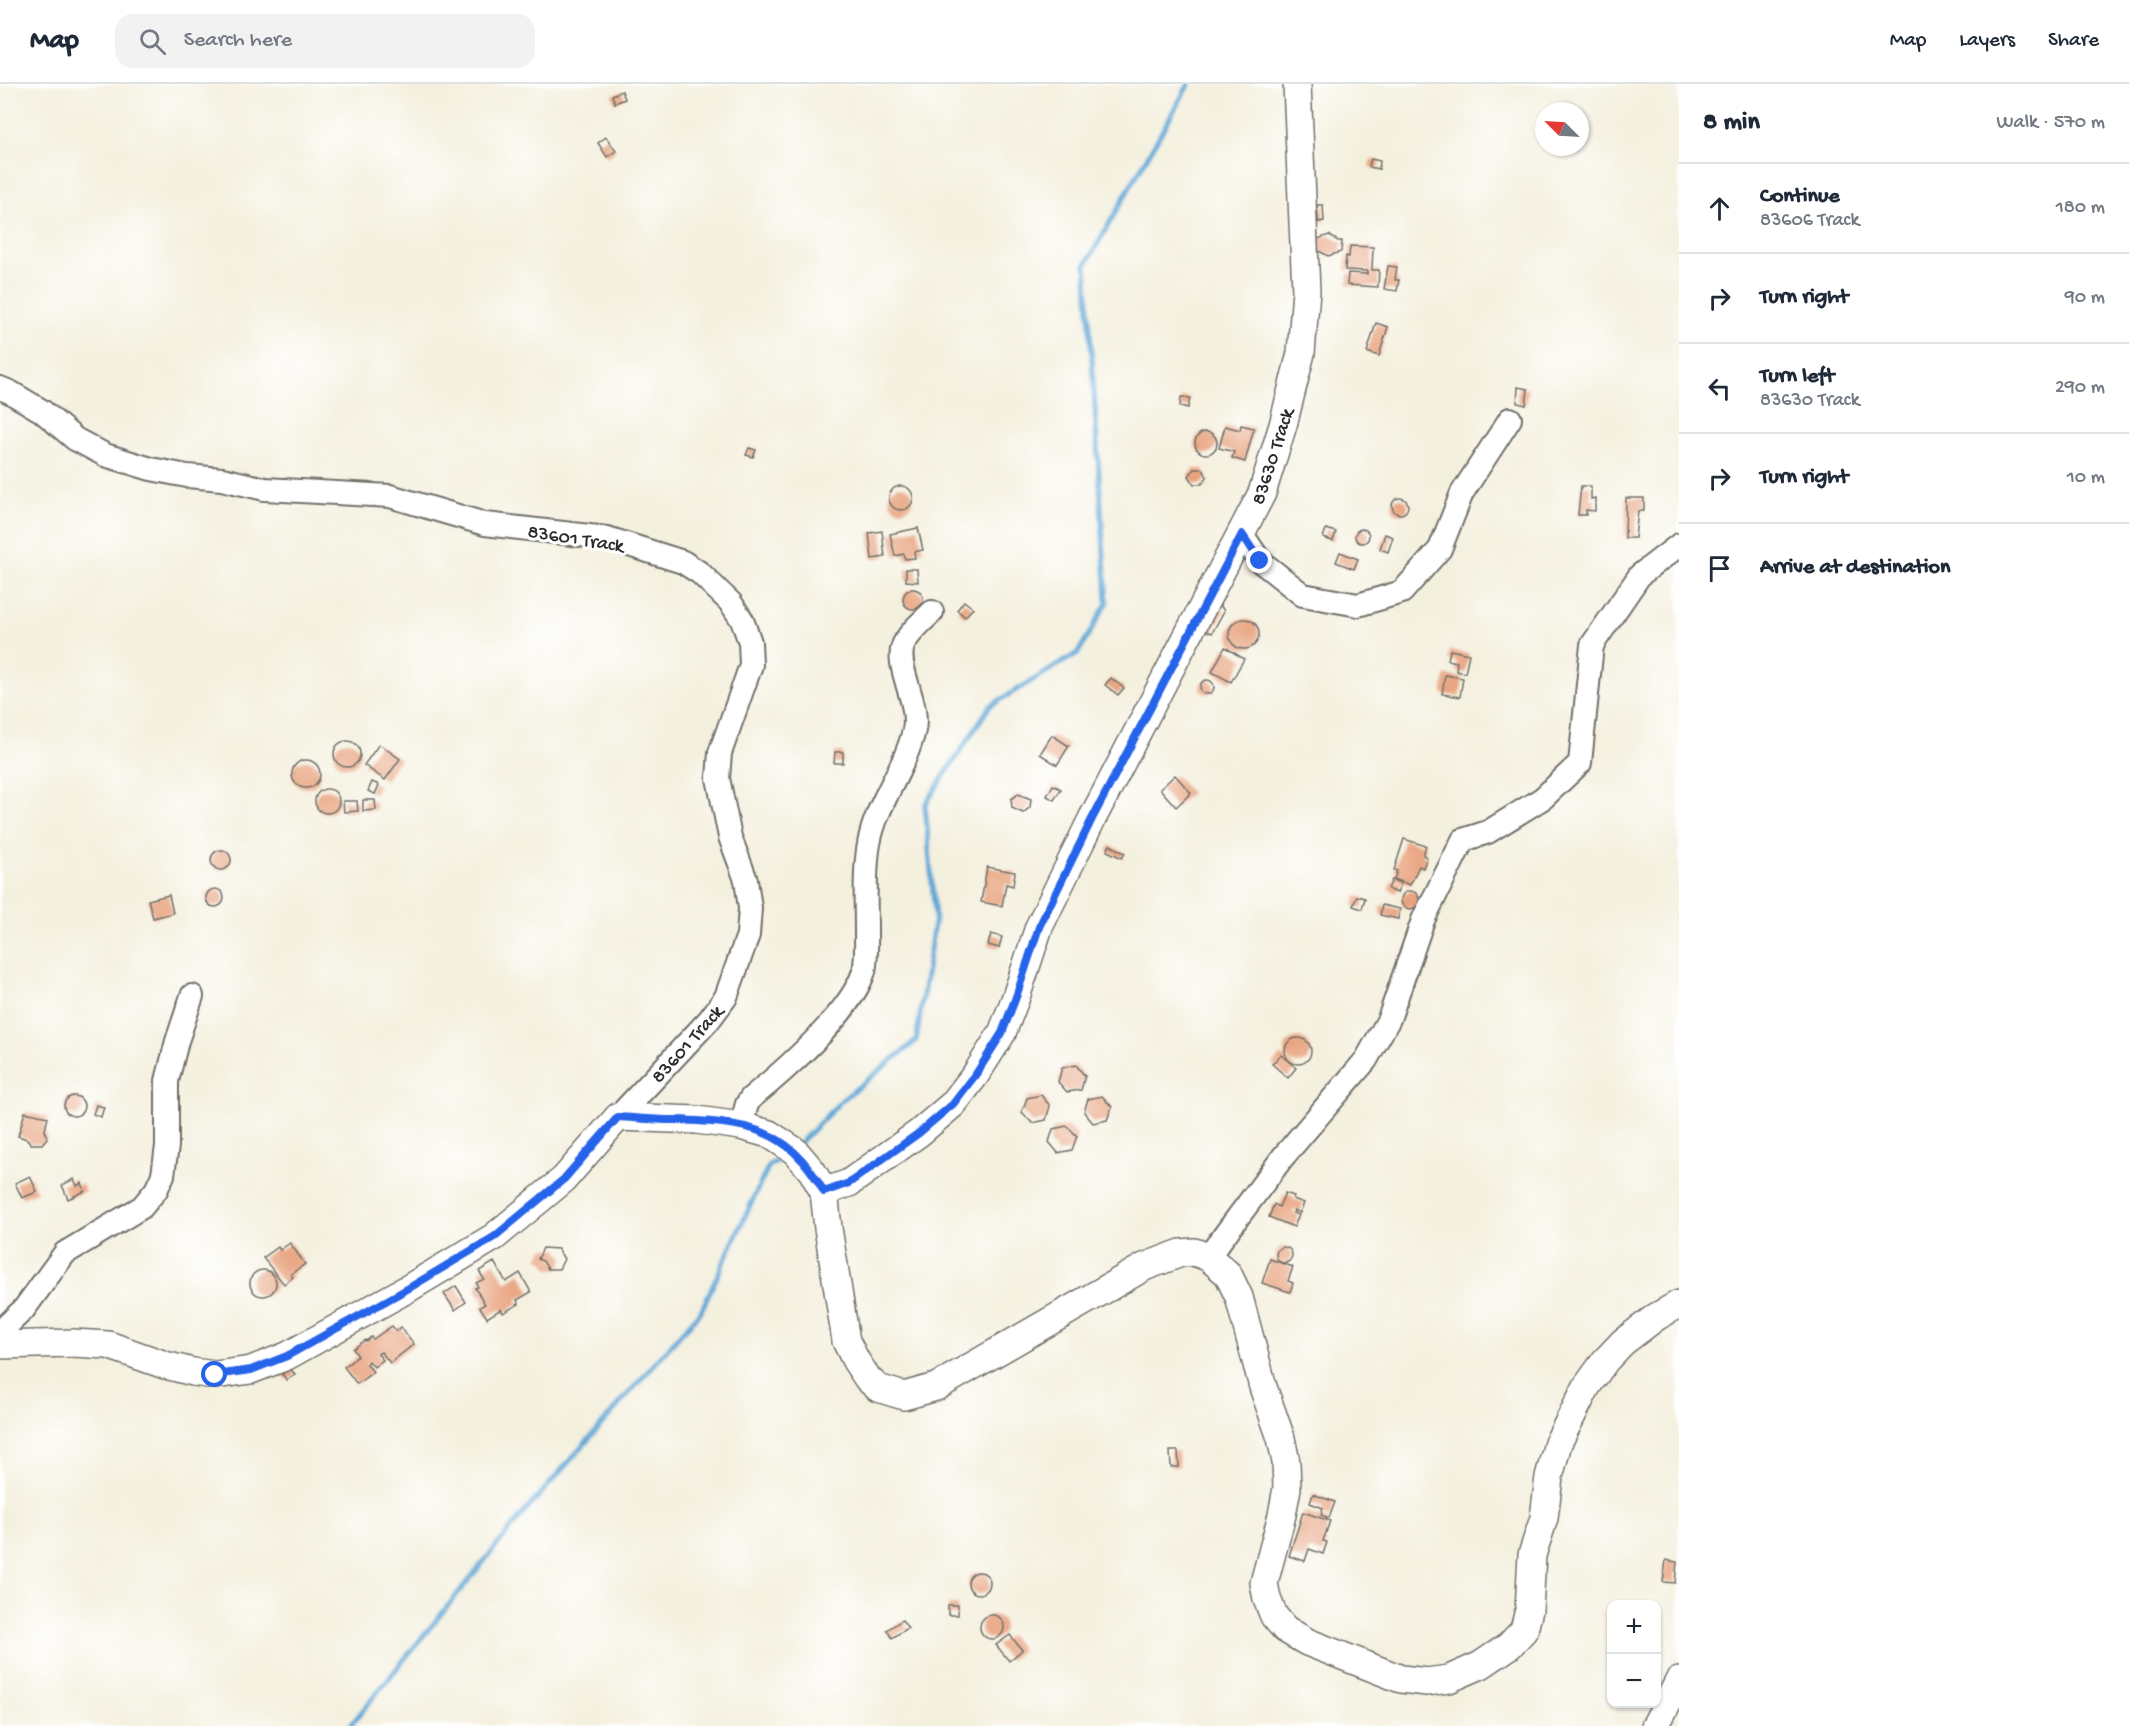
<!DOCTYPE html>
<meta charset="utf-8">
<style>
:root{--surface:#fff;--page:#f2f2f3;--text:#1f2937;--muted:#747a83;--line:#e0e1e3}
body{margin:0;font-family:"Gochi Hand",sans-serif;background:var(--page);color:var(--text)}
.controls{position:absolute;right:18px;bottom:18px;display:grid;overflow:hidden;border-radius:12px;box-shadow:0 2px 4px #0004}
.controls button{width:54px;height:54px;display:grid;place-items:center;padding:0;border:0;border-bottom:2px solid var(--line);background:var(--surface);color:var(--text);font:30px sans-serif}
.compass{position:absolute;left:1535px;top:18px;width:54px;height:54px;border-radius:50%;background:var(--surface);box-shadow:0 2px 4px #0004;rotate:294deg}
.stop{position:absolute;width:18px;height:18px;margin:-14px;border:4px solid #2563eb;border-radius:50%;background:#fff}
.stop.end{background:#2563eb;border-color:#fff;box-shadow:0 2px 6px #0008}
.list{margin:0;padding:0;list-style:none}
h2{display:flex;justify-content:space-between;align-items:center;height:78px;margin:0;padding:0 24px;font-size:26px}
h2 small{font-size:20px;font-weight:400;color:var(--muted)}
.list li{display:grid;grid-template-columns:39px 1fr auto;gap:18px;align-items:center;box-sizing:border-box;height:90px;padding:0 24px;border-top:2px solid var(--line)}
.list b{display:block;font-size:22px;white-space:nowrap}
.list p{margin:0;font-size:20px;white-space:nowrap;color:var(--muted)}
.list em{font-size:20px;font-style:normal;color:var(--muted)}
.icon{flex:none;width:33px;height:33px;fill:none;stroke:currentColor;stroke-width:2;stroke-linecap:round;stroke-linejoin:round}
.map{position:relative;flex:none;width:1679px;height:1642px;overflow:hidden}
header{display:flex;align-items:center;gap:36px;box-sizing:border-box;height:84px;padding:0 30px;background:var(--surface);border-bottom:2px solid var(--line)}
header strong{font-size:28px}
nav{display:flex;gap:33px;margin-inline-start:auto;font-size:21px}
.search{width:420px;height:54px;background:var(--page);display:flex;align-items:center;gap:15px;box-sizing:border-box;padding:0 21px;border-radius:18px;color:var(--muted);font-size:22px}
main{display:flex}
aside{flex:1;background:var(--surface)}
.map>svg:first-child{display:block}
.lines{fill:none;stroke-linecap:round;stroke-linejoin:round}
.stream{stroke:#60a7d6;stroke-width:5}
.building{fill:#e8a37e}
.minor-casing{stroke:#71706a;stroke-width:26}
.tertiary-casing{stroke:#71706a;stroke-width:30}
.minor{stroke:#fff;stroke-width:22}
.tertiary{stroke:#fff;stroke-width:27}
.route{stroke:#2563eb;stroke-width:8}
.labels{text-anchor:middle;stroke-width:6;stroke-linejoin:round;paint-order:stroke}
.street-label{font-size:20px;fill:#2b2b2b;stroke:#fff}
</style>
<header>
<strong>Map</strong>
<div class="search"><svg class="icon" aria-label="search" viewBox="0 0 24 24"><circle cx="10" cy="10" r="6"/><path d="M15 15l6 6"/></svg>Search here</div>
<nav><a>Map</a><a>Layers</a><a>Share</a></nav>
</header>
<main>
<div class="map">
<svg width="1679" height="1642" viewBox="0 0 1679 1642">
<rect width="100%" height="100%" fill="#fff"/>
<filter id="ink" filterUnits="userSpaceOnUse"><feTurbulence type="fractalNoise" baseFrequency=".0167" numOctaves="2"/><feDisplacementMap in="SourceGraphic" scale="12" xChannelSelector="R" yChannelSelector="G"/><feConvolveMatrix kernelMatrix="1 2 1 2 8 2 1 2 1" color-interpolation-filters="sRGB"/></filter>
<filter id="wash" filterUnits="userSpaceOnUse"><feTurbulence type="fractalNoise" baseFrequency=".008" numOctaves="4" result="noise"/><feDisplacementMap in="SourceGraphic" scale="24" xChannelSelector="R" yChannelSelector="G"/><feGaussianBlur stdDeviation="1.35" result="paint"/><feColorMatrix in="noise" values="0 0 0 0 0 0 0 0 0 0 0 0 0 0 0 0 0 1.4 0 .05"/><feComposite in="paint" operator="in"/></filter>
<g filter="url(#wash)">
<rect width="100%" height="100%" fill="#f4f0de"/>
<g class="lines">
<g class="stream">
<path d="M799,1060L842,1016L916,957L935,833L925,721L990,622L1078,569L1107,519L1086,180L1189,0"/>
<path d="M350,1642L516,1438L701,1227L769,1081L785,1073"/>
</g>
</g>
<g id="blocks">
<g class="building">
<path d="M622,7L625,15L615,19L612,11Z"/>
<path d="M606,53L616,67L607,73L598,59Z"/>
<path d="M1371,75L1380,77L1379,85L1369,83Z"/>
<path d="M1317,121H1323L1324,137L1318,138Z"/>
<path d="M1329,151L1338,157H1342L1341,168L1328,172L1317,166L1318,155Z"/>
<path d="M1350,162L1373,163L1372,186H1379L1378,203L1347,201L1348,189L1367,190V187L1345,186L1346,172L1349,173Z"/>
<path d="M1388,182L1397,183L1395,196H1399L1397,207L1384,205Z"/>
<path d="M1376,239L1388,243L1379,272L1367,268Z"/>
<path d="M1518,303L1528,305L1526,321L1517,319Z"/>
<path d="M1181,313L1190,314L1188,324L1180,322Z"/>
<path d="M1241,341L1254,344L1245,378L1232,374L1234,368L1219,364L1225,342L1240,346Z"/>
<circle cx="1206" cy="359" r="11"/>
<path d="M749,364L756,366L753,373L746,371Z"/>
<path d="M1194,385H1203L1207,393L1202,400H1194L1189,392Z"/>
<circle cx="901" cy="414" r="12"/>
<path d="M1581,402H1591V415L1595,414V427L1586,426V431H1578Z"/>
<circle cx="1400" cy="422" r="8"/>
<path d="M1626,414H1644V427H1638L1635,454H1625Z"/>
<path d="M918,444L923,466L914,468L915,474L905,475L904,470L895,472L890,450Z"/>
<path d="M1326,445L1336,448L1333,457L1323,454Z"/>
<circle cx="1362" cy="452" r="7"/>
<path d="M882,447L885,473L872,475L869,449Z"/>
<path d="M1385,450L1393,453L1388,468L1380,465Z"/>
<path d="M1340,468L1358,475L1354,485L1336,478Z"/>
<path d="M906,485H917L918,498L906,497Z"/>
<circle cx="913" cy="515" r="10"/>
<path d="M964,517L973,524L965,533L957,526Z"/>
<path d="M1219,519L1224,527L1212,549L1198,544Z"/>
<circle cx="1244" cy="550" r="15"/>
<path d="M1225,563L1244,575L1231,598L1212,588Z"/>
<path d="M1450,566L1469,570L1465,589L1456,587L1457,578L1448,576Z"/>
<path d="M1445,591L1463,594L1460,613L1442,610Z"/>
<path d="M1111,594L1124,604L1118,611L1105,601Z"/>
<circle cx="1207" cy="603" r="7"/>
<path d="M1052,651L1069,662L1057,681L1040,670Z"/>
<circle cx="347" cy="670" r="13"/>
<path d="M379,660L400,675L385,696L364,681Z"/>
<path d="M835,668H843V679H834Z"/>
<circle cx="306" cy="690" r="14"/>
<path d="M1175,691L1191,709L1176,723L1160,705Z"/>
<path d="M372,698L379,701L375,710L368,707Z"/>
<path d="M1053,701L1061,705L1054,716L1047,712Z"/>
<circle cx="327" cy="717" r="12"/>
<path d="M1018,710L1031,715L1030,723L1023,729L1012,724L1011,715Z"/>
<path d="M363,716H375L376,726L363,727Z"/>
<path d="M343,717H357L358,727L344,728Z"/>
<path d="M1404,755L1426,762L1423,771L1427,773L1423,784L1419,782L1410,801L1394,795L1397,787L1394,786Z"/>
<path d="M1110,761L1125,769L1122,774L1107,767Z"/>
<circle cx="221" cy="776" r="10"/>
<path d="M987,783L1015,788L1013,802L1006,800L1002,822L981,818Z"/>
<path d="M1392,796L1401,799L1397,809L1388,805Z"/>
<circle cx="215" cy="814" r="9"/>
<circle cx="1410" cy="816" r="9"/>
<path d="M169,811L173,829L153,834L148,816Z"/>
<path d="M1357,812L1365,814L1362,825L1353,822Z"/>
<path d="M1382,821L1400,825L1398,835L1380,831Z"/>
<path d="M991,850L1002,853L999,864L988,861Z"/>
<circle cx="1298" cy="967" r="13"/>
<path d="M1281,971L1296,984L1288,994L1272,980Z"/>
<path d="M1076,981L1085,992L1081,1006L1067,1008L1058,998L1062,984Z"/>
<path d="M1041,1011L1050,1022L1046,1036L1032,1039L1022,1028L1027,1014Z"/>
<circle cx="74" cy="1022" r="10"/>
<path d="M1102,1012L1112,1023L1107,1036L1093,1039L1084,1028L1088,1015Z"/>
<path d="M96,1021L104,1023L101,1033L93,1030Z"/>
<path d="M25,1028L48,1033L45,1046L47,1054L42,1060H31L27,1055L18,1052Z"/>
<path d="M1067,1042L1077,1052L1072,1066L1058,1069L1049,1058L1053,1045Z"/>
<path d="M30,1092L37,1108L22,1114L15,1099Z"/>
<path d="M74,1095L77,1102L82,1099L85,1107L68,1115L62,1101Z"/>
<path d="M1285,1109L1294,1112L1293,1115L1304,1119L1300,1129L1294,1126L1293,1129L1299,1131L1294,1143L1269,1133L1274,1120L1279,1123Z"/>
<path d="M290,1159L305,1180L291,1190L293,1193L284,1200L263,1174L278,1163L280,1166Z"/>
<circle cx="1284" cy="1171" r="8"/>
<path d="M543,1164L558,1165L564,1175L559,1185H548L543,1177L538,1175Z"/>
<path d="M1270,1175L1293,1183L1288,1197L1293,1199L1290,1208L1262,1199Z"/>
<path d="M494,1178L506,1198L520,1189L531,1208L517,1216L519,1220L503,1229L501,1225L487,1234L480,1223L485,1220L475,1204L478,1203L476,1199L484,1195L479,1187Z"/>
<circle cx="263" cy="1199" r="13"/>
<path d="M456,1202L466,1218L455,1226L444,1210Z"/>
<path d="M392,1242L396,1247L401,1243L414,1260L390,1279L381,1268L378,1270L383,1276L374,1283L369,1277L367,1280L373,1288L357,1300L344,1283L358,1272L353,1265L365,1256L366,1257L371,1253L373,1255Z"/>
<path d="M289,1284L295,1290L287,1296L282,1290Z"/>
<path d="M1170,1367H1178L1179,1383H1171Z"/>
<path d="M1313,1410L1335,1418L1329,1434L1321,1431L1323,1424L1310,1419Z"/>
<path d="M1303,1428L1330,1437L1323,1457L1327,1458L1323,1470L1309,1465L1305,1477L1289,1472Z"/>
<path d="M1666,1476L1677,1478L1675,1499L1663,1498Z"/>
<circle cx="979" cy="1499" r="11"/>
<rect x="948" y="1521" width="10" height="10"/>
<circle cx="992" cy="1543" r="12"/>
<path d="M902,1536L908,1544L892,1554L887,1546Z"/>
<path d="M1010,1551L1022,1566L1009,1577L996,1561Z"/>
</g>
</g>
</g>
<g filter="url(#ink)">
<use href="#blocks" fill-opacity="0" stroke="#71706a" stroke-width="1.5"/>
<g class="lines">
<defs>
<g id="minor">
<path d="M0,304L10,308L42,327L75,355L105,371L151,385L187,392L222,395L265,405L390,412L485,440L607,454L683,478L700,489L731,519L742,536L750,558L751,581L720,669L718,694L730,753L746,796L750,824L748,851L726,913L709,936L618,1033"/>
<path d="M1242,450L1260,477L1303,511L1358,521L1402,508L1440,465L1462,409L1510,335"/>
<path d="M741,1042L747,1020L751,1014C784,987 852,928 864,887C867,874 866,859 866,846C866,818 864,787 869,760C876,719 905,686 914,646C920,619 895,583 903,562C908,549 923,537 932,528"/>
<path d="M1208,1173L1283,1073L1366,976L1389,935L1423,836L1463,756L1488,748L1543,714L1580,679L1592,561L1640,491L1679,461"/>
<path d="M0,1248L24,1225L65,1169L142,1123L156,1106L163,1091L167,1062V997L177,957L192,912"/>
</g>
<g id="tertiary">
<path d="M824,1108L849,1099L919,1049L953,1020L976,990L1002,949L1016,913L1039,843L1092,735L1262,409L1283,341L1301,269L1306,207L1297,0"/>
<path d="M0,1261L73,1259L108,1261L165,1281L193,1288L215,1291L251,1286L287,1272L409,1204L494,1153L564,1095L618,1033L697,1036L741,1042L769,1050L795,1067L812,1087L824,1108L828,1144L846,1257L856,1277L868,1295L878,1304L904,1312L936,1303L1144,1183L1181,1169L1194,1168L1208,1173L1228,1190L1239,1213L1263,1303L1281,1354L1286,1378L1287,1404L1282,1431L1264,1499L1267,1515L1274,1532L1285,1545L1307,1558L1401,1595L1427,1598L1449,1595L1481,1581L1509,1562L1524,1546L1529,1526L1532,1471L1544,1434L1549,1393L1558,1359L1587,1302L1605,1277L1623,1258L1656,1233L1679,1220"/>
<path d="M1655,1642L1679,1597"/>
</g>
</defs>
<use href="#minor" class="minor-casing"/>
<use href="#tertiary" class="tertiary-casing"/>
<use href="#minor" class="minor"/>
<use href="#tertiary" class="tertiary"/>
</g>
</g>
<g class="lines" filter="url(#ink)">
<path class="route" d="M215,1291L251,1286L287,1272L409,1204L494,1153L564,1095L618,1033C636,1034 654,1036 673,1036C743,1039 787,1040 824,1108L849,1099L919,1049L953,1020L976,990L1002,949L1016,913L1039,843L1092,735L1242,450L1260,477"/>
</g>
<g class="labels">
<g class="street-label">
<text transform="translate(1271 372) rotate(-72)" y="7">83630 Track</text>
<text transform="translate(576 453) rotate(9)" y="7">83601 Track</text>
<text transform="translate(686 959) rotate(-48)" y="7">83601 Track</text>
</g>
</g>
</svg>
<div class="controls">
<button>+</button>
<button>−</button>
</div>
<svg class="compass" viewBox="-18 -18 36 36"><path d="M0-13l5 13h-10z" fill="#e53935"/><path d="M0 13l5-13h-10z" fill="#747a83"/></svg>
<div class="stop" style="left:215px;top:1291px"></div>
<div class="stop end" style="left:1260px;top:477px"></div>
</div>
<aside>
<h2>8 min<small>Walk · 570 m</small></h2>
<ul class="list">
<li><svg class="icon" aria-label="ahead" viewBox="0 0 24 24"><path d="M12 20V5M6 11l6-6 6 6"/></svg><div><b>Continue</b><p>83606 Track</p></div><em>180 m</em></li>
<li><svg class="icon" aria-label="right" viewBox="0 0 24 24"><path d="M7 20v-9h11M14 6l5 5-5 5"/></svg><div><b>Turn right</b></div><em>90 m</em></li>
<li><svg class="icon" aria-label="left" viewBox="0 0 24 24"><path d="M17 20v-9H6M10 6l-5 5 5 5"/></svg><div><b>Turn left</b><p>83630 Track</p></div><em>290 m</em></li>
<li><svg class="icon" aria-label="right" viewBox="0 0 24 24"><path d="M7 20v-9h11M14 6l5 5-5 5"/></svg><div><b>Turn right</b></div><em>10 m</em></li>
<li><svg class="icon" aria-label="arrive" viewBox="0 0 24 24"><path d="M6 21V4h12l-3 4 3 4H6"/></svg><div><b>Arrive at destination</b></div></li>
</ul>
</aside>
</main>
